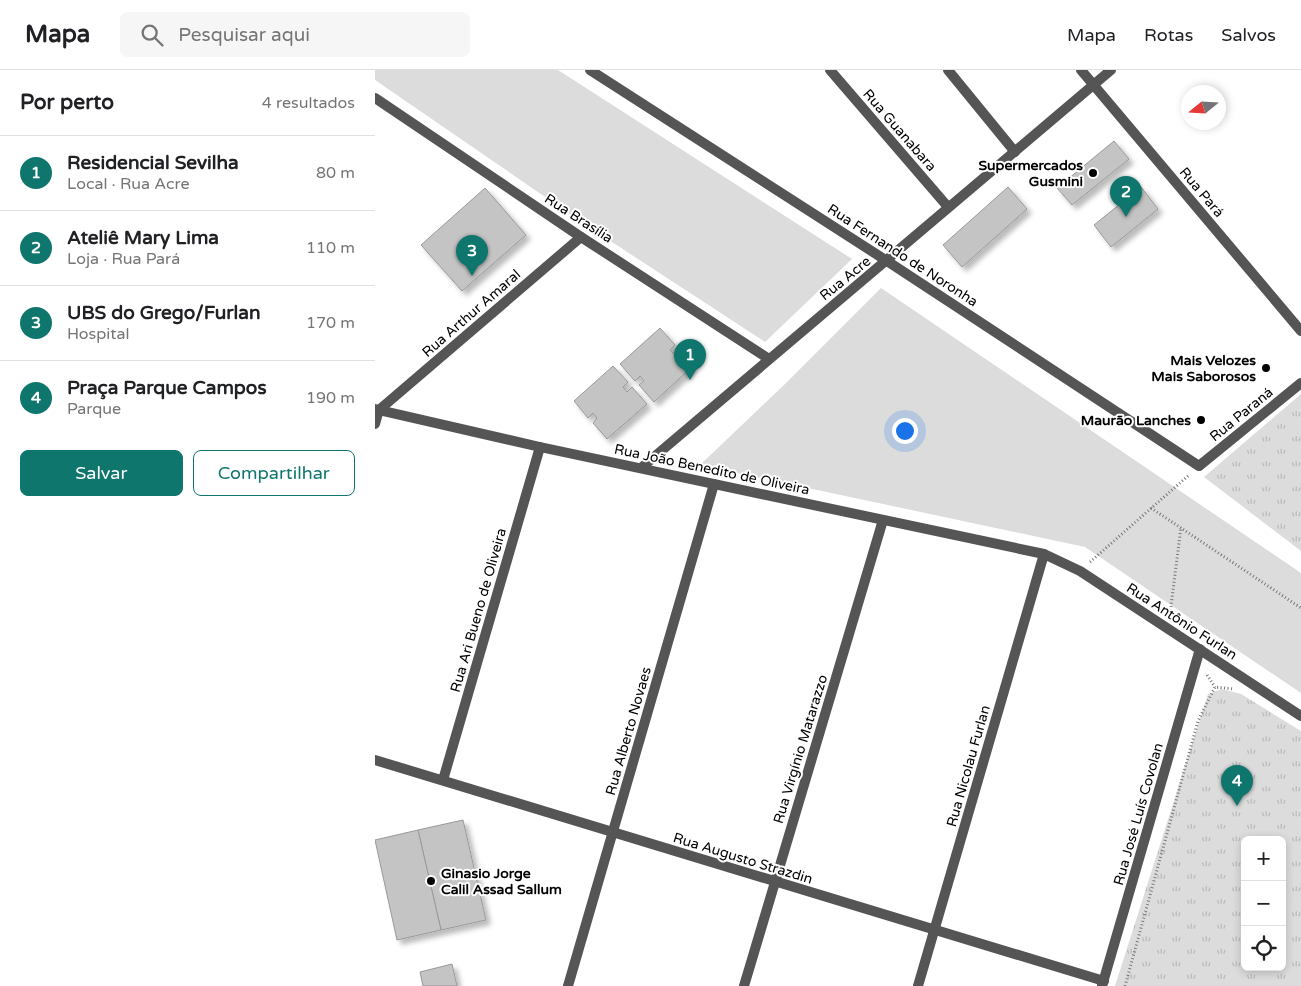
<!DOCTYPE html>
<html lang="pt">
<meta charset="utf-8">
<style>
:root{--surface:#fff;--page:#f6f6f6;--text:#202124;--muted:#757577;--line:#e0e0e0;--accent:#0f766e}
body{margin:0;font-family:"Varela Round",sans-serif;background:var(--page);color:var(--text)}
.controls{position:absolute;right:15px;bottom:15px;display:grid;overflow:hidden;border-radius:8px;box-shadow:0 2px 8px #0003}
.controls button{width:45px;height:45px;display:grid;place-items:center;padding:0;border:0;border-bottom:1px solid var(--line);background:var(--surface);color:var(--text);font:25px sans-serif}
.compass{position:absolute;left:806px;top:15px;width:45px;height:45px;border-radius:50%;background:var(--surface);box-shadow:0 2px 8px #0003;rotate:252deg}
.you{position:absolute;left:529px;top:360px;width:18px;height:18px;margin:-12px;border:4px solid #fff;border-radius:50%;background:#1a73e8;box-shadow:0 0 0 8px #1a73e833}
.badge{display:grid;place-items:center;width:32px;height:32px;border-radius:50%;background:var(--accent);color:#fff;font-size:16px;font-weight:700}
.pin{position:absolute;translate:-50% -41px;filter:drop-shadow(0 1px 2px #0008)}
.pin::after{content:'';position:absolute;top:26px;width:18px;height:15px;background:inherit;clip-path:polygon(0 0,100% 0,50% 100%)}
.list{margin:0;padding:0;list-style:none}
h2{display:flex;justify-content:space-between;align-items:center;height:65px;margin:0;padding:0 20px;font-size:21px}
h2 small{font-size:16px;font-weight:400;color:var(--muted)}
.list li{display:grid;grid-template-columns:32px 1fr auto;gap:15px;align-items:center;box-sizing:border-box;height:75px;padding:0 20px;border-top:1px solid var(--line)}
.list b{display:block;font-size:19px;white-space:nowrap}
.list p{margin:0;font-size:16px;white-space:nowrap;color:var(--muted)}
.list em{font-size:16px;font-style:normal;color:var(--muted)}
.actions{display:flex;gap:10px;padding:15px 20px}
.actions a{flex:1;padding:11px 0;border:1px solid var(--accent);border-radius:8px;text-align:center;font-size:18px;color:var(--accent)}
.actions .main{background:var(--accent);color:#fff}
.icon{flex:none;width:28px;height:28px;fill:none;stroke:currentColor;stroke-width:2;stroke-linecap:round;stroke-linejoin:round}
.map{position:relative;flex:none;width:926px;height:916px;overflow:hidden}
header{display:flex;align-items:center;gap:30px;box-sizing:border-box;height:70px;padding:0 25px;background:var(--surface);border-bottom:1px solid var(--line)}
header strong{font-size:24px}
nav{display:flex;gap:28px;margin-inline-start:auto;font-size:18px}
.search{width:350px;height:45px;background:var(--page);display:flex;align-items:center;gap:12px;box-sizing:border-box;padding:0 18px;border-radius:8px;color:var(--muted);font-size:19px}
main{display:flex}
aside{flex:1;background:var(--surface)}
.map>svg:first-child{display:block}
.grass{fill:#dcdcdc}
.park{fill:url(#park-tufts);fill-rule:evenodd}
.building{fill:#c4c4c4;stroke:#999;filter:url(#shadow)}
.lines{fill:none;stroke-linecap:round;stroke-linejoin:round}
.path{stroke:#777;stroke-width:3;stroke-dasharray:1 2.5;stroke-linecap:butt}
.minor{stroke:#555;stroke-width:10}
.tertiary{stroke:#555;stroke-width:10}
.poi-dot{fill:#000;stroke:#fff;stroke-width:2}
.labels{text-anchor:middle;stroke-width:4;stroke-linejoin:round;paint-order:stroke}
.street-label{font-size:14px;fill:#000;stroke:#fff}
.poi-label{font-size:14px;font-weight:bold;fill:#000;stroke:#fff;text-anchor:end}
</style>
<header>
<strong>Mapa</strong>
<div class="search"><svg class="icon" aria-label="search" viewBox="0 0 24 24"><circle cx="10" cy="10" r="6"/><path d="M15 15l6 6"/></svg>Pesquisar aqui</div>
<nav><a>Mapa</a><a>Rotas</a><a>Salvos</a></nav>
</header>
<main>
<aside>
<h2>Por perto<small>4 resultados</small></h2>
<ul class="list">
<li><span class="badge">1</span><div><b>Residencial Sevilha</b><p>Local · Rua Acre</p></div><em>80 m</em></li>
<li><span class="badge">2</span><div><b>Ateliê Mary Lima</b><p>Loja · Rua Pará</p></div><em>110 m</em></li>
<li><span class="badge">3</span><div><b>UBS do Grego/Furlan</b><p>Hospital</p></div><em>170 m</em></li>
<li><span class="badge">4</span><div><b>Praça Parque Campos</b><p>Parque</p></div><em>190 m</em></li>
</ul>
<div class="actions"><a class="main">Salvar</a><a>Compartilhar</a></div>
</aside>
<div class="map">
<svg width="926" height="916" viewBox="0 0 926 916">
<defs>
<pattern id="park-tufts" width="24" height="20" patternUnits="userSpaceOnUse" patternTransform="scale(1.25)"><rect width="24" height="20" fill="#dcdcdc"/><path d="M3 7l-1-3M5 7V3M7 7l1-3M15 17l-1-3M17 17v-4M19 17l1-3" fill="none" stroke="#bbb"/></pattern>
<filter id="shadow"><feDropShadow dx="4.5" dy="4.5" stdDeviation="2.5" flood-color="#0004"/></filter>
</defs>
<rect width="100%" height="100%" fill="#fff"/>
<g class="grass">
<path d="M0,0H183L477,189L390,272L211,155L0,10Z"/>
<path d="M506,218L926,503V623L710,477L325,395L410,314Z"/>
</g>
<g class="park">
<path d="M926,324V481L829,407Z"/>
<path d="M847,619L866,624L926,661V916H740L833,624ZM870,770H907V897H870Z"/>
</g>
<g class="building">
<path d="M739,71L754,89L697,135L682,118Z"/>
<path d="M633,117L652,139L587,197L568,175Z"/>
<path d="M766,117L783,139L736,177L719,155Z"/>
<path d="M110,118L151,165L87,221L46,175Z"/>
<path d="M285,258L300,275L295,280L299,284L304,280L318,296L279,332L264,315L269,311L265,306L260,311L245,294Z"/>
<path d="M238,296L253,312L248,317L252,322L257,317L272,334L232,369L218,353L222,348L218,343L213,348L199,331Z"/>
<path d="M88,750L111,850L66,860L43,760Z"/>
<path d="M43,760L66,860L22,870L0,770Z"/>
<path d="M77,894L82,916H48L45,902Z"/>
</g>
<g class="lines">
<g class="path">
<path d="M776,438L926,538"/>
<path d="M715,492L814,405"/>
<path d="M795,544L806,457"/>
<path d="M832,605L840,617"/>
<path d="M750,916L823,651L840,617L859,619"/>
</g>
<g class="minor">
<path d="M215,0L512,191L824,396L926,313"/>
<path d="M455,0L573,137"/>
<path d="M573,0L640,82"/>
<path d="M706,0L926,261"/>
<path d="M0,28L206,167L394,289"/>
<path d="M0,354L4,340L206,167"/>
<path d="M266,398L736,0"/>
<path d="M0,690L729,911"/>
<path d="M68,710L165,377"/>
<path d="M193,916L339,414"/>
<path d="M369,916L508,450"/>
<path d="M543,916L669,484"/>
<path d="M727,916L825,579"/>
</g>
<path class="tertiary" d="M0,339L165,377L669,484L705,501L926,646"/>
</g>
<g class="poi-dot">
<circle cx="718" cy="103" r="5"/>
<circle cx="891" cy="298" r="5"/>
<circle cx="826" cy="350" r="5"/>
<circle cx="56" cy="811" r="5"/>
</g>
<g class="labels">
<g class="street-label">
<text transform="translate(525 60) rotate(49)" y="5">Rua Guanabara</text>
<text transform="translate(827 122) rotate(50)" y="5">Rua Pará</text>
<text transform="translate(204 148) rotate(33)" y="5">Rua Brasília</text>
<text transform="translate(528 185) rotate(33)" y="5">Rua Fernando de Noronha</text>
<text transform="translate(470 208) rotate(-39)" y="5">Rua Acre</text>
<text transform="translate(96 243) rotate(-41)" y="5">Rua Arthur Amaral</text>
<text transform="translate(866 344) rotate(-39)" y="5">Rua Paraná</text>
<text transform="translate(337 399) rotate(12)" y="5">Rua João Benedito de Oliveira</text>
<text transform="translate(103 540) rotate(-74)" y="5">Rua Ari Bueno de Oliveira</text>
<text transform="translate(807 551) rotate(33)" y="5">Rua Antônio Furlan</text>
<text transform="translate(253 661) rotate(-74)" y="5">Rua Alberto Novaes</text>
<text transform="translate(425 679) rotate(-73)" y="5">Rua Virgínio Matarazzo</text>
<text transform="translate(593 696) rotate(-74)" y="5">Rua Nicolau Furlan</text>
<text transform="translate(763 744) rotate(-74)" y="5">Rua José Luís Covolan</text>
<text transform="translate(368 788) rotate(17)" y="5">Rua Augusto Strazdin</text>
</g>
<g class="poi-label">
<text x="708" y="100">Supermercados<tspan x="708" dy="16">Gusmini</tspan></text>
<text x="881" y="295">Mais Velozes<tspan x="881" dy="16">Mais Saborosos</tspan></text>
<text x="816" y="355">Maurão Lanches</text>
<text x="66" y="808" text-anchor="start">Ginasio Jorge<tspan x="66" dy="16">Calil Assad Sallum</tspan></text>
</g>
</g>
</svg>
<div class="controls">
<button>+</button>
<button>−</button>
<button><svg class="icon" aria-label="locate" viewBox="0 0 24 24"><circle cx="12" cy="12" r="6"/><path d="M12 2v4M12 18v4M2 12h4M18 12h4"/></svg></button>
</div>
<svg class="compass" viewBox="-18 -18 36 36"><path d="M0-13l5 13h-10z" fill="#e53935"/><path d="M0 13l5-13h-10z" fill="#757577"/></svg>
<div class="you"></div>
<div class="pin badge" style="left:315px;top:310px">1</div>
<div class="pin badge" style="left:751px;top:147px">2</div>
<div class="pin badge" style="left:97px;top:206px">3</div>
<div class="pin badge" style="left:862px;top:736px">4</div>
</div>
</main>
